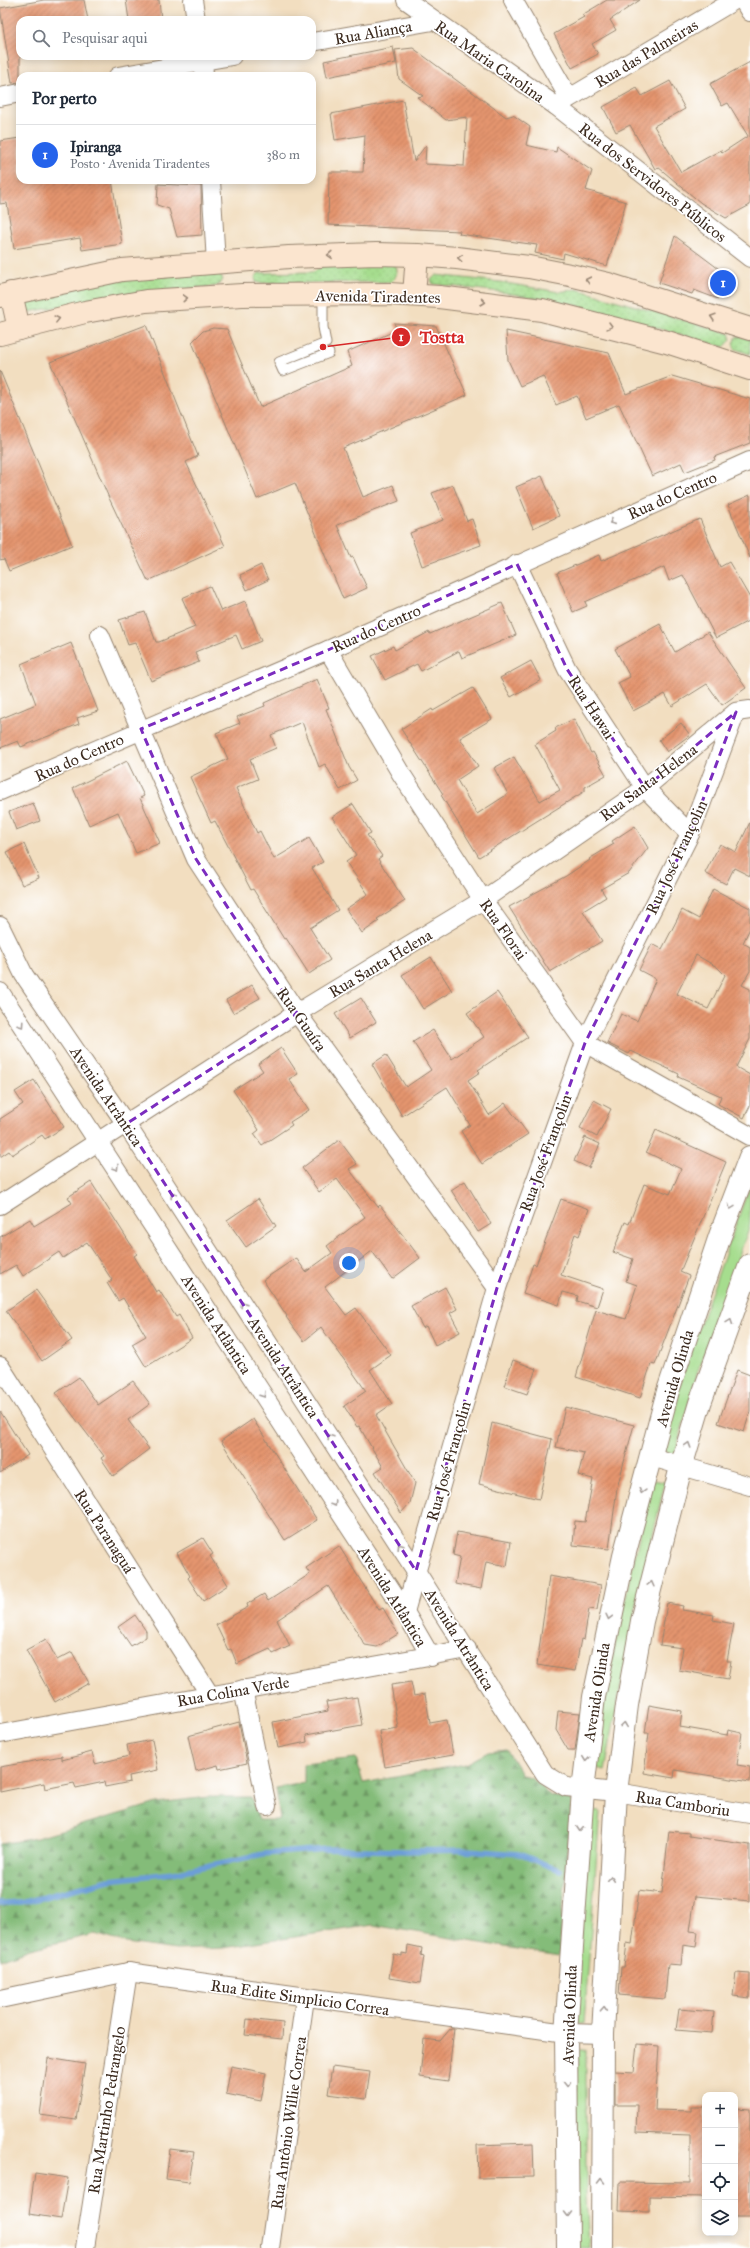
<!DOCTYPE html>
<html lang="pt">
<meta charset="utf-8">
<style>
:root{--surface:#fff;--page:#f2f2f3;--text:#1f2937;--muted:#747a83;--line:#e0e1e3;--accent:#2563eb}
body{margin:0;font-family:"IM FELL Great Primer",serif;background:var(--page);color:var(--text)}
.controls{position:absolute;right:12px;bottom:12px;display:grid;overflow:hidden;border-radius:8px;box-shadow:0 2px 10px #0003}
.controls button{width:36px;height:36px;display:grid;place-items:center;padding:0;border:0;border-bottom:1px solid var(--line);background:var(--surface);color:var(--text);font:20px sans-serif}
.you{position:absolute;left:349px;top:1263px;width:14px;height:14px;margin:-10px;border:3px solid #fff;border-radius:50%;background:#1a73e8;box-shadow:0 0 0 6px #1a73e833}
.badge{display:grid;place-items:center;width:26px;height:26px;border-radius:50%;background:var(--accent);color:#fff;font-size:13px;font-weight:700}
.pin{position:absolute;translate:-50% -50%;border:2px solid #fff;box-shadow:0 1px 4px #0006}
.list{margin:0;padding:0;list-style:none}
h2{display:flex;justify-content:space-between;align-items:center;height:52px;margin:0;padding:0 16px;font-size:17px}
h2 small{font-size:13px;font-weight:400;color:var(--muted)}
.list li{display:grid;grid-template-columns:26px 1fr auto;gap:12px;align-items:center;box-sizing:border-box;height:60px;padding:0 16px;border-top:1px solid var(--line)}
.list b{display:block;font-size:15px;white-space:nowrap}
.list p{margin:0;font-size:13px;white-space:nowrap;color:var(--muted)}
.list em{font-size:13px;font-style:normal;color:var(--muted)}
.icon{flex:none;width:22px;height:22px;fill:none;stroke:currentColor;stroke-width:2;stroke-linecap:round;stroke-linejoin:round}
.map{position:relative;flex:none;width:750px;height:2248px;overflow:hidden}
.search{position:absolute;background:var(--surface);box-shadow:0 2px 10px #0003;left:16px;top:16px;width:300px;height:44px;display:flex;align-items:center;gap:10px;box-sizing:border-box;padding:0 14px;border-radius:12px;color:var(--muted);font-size:15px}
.panel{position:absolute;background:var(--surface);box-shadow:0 2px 10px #0003;left:16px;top:72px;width:300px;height:112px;border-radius:12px}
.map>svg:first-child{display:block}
.green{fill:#a6dd8e;stroke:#708456}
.forest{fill:url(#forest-firs);stroke:#60734c}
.park{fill:url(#park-dots);stroke:#708456}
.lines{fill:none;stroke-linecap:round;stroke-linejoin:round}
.stream{stroke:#6c9ed7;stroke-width:5.5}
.building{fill:url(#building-hatch);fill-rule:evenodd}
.service-casing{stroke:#96846f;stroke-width:11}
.minor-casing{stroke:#96846f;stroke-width:20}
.tertiary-casing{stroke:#96846f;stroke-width:24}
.secondary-casing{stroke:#96846f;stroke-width:24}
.service{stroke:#fff;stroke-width:9}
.minor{stroke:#fff;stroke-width:18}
.tertiary{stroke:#fff;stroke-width:22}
.secondary{stroke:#fbe5cf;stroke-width:22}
.oneway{stroke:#9b8876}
.oneway2{stroke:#a79f9a}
.marked{fill:none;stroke:#7b2cbf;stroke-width:3;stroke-dasharray:8 5;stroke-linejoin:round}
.labels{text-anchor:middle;stroke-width:3.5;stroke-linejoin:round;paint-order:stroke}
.street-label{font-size:16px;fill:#3b2a1e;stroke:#fff}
.leader{fill:none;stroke:#d62828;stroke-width:1.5}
.callout-dot{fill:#d62828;stroke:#fff;stroke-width:1.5}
.mark-label{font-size:12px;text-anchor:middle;font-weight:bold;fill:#fff}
.callout-label{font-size:17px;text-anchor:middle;font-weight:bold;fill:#d62828;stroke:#fff;stroke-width:3.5;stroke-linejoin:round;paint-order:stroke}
</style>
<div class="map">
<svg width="750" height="2248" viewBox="0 0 750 2248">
<defs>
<pattern id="forest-firs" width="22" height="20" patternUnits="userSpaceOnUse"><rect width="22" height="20" fill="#84bc79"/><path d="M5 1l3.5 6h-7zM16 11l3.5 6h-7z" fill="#6d9963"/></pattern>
<pattern id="park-dots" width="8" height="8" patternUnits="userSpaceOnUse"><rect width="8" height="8" fill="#a6dd8e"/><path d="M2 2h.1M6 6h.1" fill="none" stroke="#90be7a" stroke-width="1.8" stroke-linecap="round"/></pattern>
<pattern id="building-hatch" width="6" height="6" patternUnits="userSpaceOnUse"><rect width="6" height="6" fill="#e4946e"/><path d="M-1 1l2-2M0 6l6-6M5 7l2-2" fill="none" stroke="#ba795a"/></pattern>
</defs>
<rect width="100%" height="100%" fill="#fff"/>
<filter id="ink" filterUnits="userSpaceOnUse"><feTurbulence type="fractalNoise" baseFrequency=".025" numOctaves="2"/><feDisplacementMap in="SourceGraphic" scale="8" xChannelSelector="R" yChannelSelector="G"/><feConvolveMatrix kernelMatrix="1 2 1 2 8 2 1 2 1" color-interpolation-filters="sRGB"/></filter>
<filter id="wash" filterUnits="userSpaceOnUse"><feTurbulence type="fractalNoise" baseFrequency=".012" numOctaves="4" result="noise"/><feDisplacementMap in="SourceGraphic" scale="16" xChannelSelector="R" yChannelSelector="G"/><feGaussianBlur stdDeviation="0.9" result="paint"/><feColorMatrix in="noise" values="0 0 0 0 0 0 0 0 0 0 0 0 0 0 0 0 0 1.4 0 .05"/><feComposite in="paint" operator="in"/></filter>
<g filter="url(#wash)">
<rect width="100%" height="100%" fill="#f2dec0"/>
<g class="green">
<path d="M750,1185V1225L697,1373L675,1454L662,1451L684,1369Z"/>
<path d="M652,1480L665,1482L632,1625L605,1770L592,1767L604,1695Z"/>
<path d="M590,1810L600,1811L584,2024L574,2023Z"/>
<path d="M576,2050H586V2197L589,2248H578Z"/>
</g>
<path class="forest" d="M507,1750L522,1775L531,1777L549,1795L572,1801L559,1956L373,1925L223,1948L176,1950L126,1943L95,1934L30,1949L0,1960V1844L37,1838L157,1803L209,1797H251L259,1820H280L276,1788L304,1783V1764L356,1758L363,1783L466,1764L488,1752Z"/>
<g class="park">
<path d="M393,261C399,269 398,276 391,282L259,283L256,282L255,277L259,273L313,272L329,262Z"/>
<path d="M219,271L223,280L217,286L121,295L28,312L24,311L19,300L101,281Z"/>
<path d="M436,275L500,282L559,292L576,289L729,333L731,340L724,347L572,304L501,292L433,284L431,280Z"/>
<path d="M737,336L750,339V354L735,349L733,343Z"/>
</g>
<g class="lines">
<path class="stream" d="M0,1903H21L109,1880L173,1873L263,1854L328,1849L406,1851L468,1850L519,1854L560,1870"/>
</g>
<g id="blocks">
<g class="building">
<path d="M44,0H84L88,20H20V82L12,83L0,8Z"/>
<path d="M126,0H159L161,20H129Z"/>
<path d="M607,0H640L610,20L616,30L592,44L598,54L572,68L554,34L584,17L582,15Z"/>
<path d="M393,47L396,63L327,77L324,61Z"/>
<path d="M413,48L506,117L513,115L530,127L526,145L556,152L557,147L592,171L586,190L626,202L607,266L564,253L563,259L535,253L537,245L459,234L460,231L328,225L329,172H363L365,135L335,140L331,114L403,100L414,161L426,145L425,164L464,166L467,117L446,120L417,97L423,96L399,79L395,50Z"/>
<path d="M750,62V205L726,218L701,203L658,167L655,169L630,125L616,132L603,107L637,88L642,96L670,81L685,109L654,126L681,172L721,150L722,153L748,136L728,103L722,106L710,84Z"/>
<path d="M20,138V180H112L122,244L82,250L80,238L14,249L7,203L0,204V141Z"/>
<path d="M158,184L201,186L202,235L177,237L169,209L157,205Z"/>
<path d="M675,236L727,275L718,299L694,290L692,294L659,283Z"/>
<path d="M394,323L436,326L467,395L343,448L363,497L393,485L399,501L337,525L351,558L353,557L367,588L343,599L295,483L257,499L192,342L203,331L213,328L227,329L260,407L352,366L347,352L397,330Z"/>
<path d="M146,325L198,456L186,462L225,546L148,581L109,498L50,362Z"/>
<path d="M506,331L609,353L626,394L672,376L750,399V443L714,457L715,460L685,472L681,463L652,476L619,404L586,418L577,396L556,405L543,376L520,386L508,360Z"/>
<path d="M0,371L72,545L9,571L4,559L0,560Z"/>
<path d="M542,476L559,516L533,528L516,487Z"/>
<path d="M453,485L467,521L472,519L481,545L422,566L410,533L443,520L432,493Z"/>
<path d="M750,495V558L728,505Z"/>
<path d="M700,519L720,567L729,562L750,598V620L716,638L683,575L669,581L664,567L585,602L587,606L573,612L557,573L599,555L601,561Z"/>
<path d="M261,565L268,580L247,590L240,575Z"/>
<path d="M210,586L221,611L245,601L261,641L242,649L236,635L195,652L199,662L151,681L135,643L128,645L119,620L145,612L156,642H159L195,627L182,598Z"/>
<path d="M502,603L516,635L462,658L459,651L421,671L417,664L385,680L372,656L393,646L395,650L429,632L430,634Z"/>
<path d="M660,624L675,652L708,632L746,688L722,705L707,684L672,706L665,694L633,711L618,683L630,677L615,649Z"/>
<path d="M71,643L98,711L77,718L79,724L21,747L18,741L0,748V719L36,704L21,664Z"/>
<path d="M531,661L541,680L511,697L500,678Z"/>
<path d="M317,679L329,708L326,709L349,767L357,780L340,790L325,764L319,767L302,722L271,735L276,748L250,759L258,779L236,788L257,833L260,831L274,859L309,838L323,862L312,868L338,910L310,928L330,960L309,974L286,938L284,939L253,889L251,890L215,821L211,823L190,777L228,759L216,733L240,723L237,717L265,706L264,703Z"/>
<path d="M473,688L492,719L460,738L478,766L457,780L477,814L508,794L494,768L514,757L540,801L560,790L535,744L556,731L555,728L574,719L591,753L593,752L606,775L585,787V791L479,857L441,795L443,794L401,729L432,709L433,711Z"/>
<path d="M681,723L690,735L667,752L659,740Z"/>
<path d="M127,761L144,796L140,798L160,843L136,853L118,812L89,825L73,788Z"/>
<path d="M33,803L40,821L16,830L9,812Z"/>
<path d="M353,804L371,833L367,835L382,856L378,859L405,901L377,919L379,921L362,933L346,909L368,894L346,862L356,855L332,817Z"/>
<path d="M750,822V876L734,868L726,884L705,873L720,844L736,852Z"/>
<path d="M635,826L648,848L629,873L601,889L606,897L583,911L602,941L550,972L509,907L566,876L590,860L589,859L614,844L612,841Z"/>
<path d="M24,844L39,878L22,885L7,852Z"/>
<path d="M713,889L750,908V928L743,943L750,947V971L742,985L750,989V1039L736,1067L750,1075V1106L744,1118L718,1104L721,1096L678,1077L679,1074L631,1051L629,1054L607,1043L621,1014L637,1021L656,979L639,970L652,944L662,949L682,910L699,919ZM696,955L717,967L725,975L708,1009L677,994Z"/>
<path d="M431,957L452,991L423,1009L402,975Z"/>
<path d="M252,985L260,998L233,1013L226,1000Z"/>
<path d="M497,992L528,1037L478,1070L480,1072L468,1080L489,1115L505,1103L528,1134L482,1164L461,1131L470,1125L447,1087L402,1116L372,1064L386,1055L406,1087L431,1070L413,1042L433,1030L452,1059L484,1037L467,1013Z"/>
<path d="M361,998L376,1022L350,1038L335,1014Z"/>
<path d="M281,1048L298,1074L289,1079L309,1110L290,1122L292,1125L262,1145L254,1134L259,1130L233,1090L263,1071L258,1064Z"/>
<path d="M34,1080L64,1127L45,1139L42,1135L12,1155L9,1151L0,1157V1119L23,1104L15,1092Z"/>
<path d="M594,1100L611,1109L597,1137L580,1128Z"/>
<path d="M656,1130L726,1162L680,1272L689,1276L655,1365L651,1364L640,1398L576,1377L596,1310L626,1319L637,1285L626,1281L633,1259L613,1252L625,1222L629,1224L644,1184L670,1194L681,1169L646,1152Z"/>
<path d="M585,1137L600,1144L589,1168L574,1161Z"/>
<path d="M339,1140L357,1164L349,1169L378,1207L380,1205L420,1258L392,1279L372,1251L325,1287L346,1315L356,1308L391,1355L370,1370L392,1404L376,1415L415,1483L410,1503L401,1513L375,1472L383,1467L359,1426L357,1427L344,1406L366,1391L321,1327L304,1341L286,1317L287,1316L263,1280L296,1258L306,1272L332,1253L327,1246L365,1217L337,1179L319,1192L302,1168Z"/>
<path d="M465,1181L491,1224L478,1232L451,1190Z"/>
<path d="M91,1182L137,1254L134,1256L156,1292L159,1290L176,1317L179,1315L192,1338L146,1367L132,1344L146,1336L123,1298L118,1301L107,1283L112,1280L87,1242L63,1258L59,1252L23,1276L16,1265L0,1274V1237L30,1219L34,1226L72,1203L68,1197Z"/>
<path d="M258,1199L276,1226L246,1247L227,1220Z"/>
<path d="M561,1199L589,1209L579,1236L575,1234L561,1275L603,1289L597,1307L577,1301L578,1296L563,1292L559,1305L523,1293L533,1264L536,1265Z"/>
<path d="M445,1287L457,1309L450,1313L460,1332L435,1345L426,1326L423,1328L411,1306Z"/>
<path d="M36,1290L72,1340L42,1361L6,1311Z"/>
<path d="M513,1360L536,1369L527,1394L504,1386Z"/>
<path d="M737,1370L750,1375V1412L744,1432L718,1423Z"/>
<path d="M79,1377L98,1405L133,1381L150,1404L128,1420L149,1449L113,1476L101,1458L104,1456L56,1393Z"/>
<path d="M565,1407L634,1425L617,1488L609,1549L573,1545L575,1521L585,1522L593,1479L578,1475L584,1453L556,1447Z"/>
<path d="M0,1411L28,1455L0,1473Z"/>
<path d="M253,1419L317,1520L285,1540L221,1441Z"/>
<path d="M492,1423L552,1439L539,1499L479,1484Z"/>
<path d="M457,1532L511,1542L507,1566L486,1562L481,1589L455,1584L460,1557L453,1555Z"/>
<path d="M203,1538L213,1554L210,1556L228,1585L203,1601L188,1578L190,1576L177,1553Z"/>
<path d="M339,1546L379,1610L383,1608L398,1634L377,1647L365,1645L328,1586L277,1620L290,1646L273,1654L270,1649L237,1664L231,1649L228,1650L216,1625L248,1607L247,1604L264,1594L268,1601L310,1574L306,1568Z"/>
<path d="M549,1576L601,1585L597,1610L589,1609L584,1640L581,1639L575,1671L537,1665Z"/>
<path d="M667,1603L683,1606L682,1610L714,1615L713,1620L734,1624L727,1661H731L728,1679L679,1670L683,1648L660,1645Z"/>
<path d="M135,1615L146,1631V1637L131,1646L118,1627Z"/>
<path d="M46,1639L57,1660L72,1652L89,1683L55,1702L26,1650Z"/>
<path d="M411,1682L414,1696L425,1694L430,1723L447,1720L453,1755L385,1767L379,1731L398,1728L391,1685Z"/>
<path d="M357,1697L362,1725L306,1735L307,1742L278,1748L273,1722L328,1711L326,1702Z"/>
<path d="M649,1705L682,1711L680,1727L727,1735L728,1730L742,1733L737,1765L750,1767V1782L675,1770L674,1778L644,1773L649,1733H645Z"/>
<path d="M558,1711L580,1713L575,1750H568L556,1730Z"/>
<path d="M239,1722L247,1763L219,1769L218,1765L196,1771L188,1736Z"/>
<path d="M152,1740L158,1770L129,1776L130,1782L105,1787L104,1782L76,1788L74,1783L45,1789L44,1783L0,1792V1767L62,1756V1760L92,1752L95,1764L129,1756L127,1745Z"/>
<path d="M669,1831L689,1833V1836L750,1845V1901L695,1896L690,1931L698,1932L696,1947L683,1945L681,1965L668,1964L665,1999L619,1995L621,1967H624L627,1943L632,1944L639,1890L662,1893Z"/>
<path d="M408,1945L422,1948L421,1955L424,1956L420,1983L389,1978L393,1954L402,1956V1953L407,1954Z"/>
<path d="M736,1973L750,1974V1998L733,1996Z"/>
<path d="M679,2009L714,2012L712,2033L676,2030Z"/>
<path d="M247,2019L283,2023L282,2039L245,2035Z"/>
<path d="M451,2028H454L448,2081L420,2077L424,2039L440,2041Z"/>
<path d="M637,2044L659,2046L655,2110L691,2111V2107H705V2197L649,2196V2212L619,2211L620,2182L690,2183V2135L636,2133L637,2105H615V2071L634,2072Z"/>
<path d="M48,2058L85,2064L76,2120L40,2115Z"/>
<path d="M231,2066L266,2073L261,2101L226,2094Z"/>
<path d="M332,2067L370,2072L366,2099L328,2094Z"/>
<path d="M735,2108L750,2109V2216H736Z"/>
<path d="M533,2143L534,2177L478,2178L477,2145Z"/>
<path d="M170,2149L194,2152L189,2182L166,2179Z"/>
<path d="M35,2173L68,2178L61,2219L29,2214Z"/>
</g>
</g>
</g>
<g filter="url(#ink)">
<use href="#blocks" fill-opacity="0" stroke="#96846f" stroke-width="1"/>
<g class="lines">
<defs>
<path id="service" d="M323,294V327L326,343L279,362L283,371L329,353"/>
<g id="minor">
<path d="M193,0L196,20"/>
<path d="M406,0L556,106L750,258"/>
<path d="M513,0L569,98"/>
<path d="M743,0L750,12"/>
<path d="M312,42L433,21"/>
<path d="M203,56L204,76"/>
<path d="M118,76L232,56"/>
<path d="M0,97L20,93"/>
<path d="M556,106L735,0"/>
<path d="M211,180L216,263"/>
<path d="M517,564L567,669L645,788L690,834"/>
<path d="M100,635L196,859L297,1013L497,1288"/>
<path d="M328,650L400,772L483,900L585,1043L750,1136"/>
<path d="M0,791L328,650L750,461"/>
<path d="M0,926L24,975L126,1124L416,1571L545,1774L566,1787L616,1792L750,1814"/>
<path d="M0,992L405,1612L431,1657"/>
<path d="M0,1205L297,1013L483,900L645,788L736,712L750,710"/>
<path d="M0,1366L210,1695"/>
<path d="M652,1457L750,1486"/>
<path d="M405,1612L497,1288L585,1043L690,834L736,712"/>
<path d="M243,1689L267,1806"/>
<path d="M0,1734L467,1649"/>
<path d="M0,1999L128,1972L566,2033L603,2034"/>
<path d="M85,2248L128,1972"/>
<path d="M270,2248L305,1998"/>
</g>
<g id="tertiary">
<path d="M568,2248L566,2033L583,1790L594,1697L624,1556L668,1391L720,1236L750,1157"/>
<path d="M602,2248L603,2034L616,1792L627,1705L642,1621L681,1467L700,1403L750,1265"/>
</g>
<g id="secondary">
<path d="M11,293L19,329"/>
<path d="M414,295L417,255"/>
<path d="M0,296L122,270L289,257L376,254L417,255L457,258L529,267L570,275L608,284L750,329"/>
<path d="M0,334L85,312L146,301L242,295L389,294L439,297L542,310L667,342L750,369"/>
</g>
</defs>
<use href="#service" class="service-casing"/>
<use href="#minor" class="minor-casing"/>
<use href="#tertiary" class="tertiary-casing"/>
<use href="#secondary" class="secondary-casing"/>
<use href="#service" class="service"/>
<use href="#minor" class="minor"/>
<use href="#tertiary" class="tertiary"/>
<use href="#secondary" class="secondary"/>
</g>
<defs><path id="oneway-chevron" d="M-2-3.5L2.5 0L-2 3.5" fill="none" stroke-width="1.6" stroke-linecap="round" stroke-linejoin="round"/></defs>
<g class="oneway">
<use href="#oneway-chevron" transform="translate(330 255) rotate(178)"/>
<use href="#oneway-chevron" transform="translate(460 258) rotate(-174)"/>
<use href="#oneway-chevron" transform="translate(588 280) rotate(-166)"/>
<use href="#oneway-chevron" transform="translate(185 298) rotate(-4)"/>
<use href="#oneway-chevron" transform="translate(483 302) rotate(7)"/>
<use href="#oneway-chevron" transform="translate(713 317) rotate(-163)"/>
<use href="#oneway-chevron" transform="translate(57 319) rotate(-14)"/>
<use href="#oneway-chevron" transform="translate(610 326) rotate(15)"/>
</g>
<g class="oneway2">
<use href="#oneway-chevron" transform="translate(612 522) rotate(156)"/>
<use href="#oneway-chevron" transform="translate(21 1025) rotate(56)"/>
<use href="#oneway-chevron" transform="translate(116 1168) rotate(57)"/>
<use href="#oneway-chevron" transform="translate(173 1195) rotate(-123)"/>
<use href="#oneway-chevron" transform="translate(731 1207) rotate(111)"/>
<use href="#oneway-chevron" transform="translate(243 1304) rotate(-123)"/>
<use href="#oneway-chevron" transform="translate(730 1322) rotate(-70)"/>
<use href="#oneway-chevron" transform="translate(263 1395) rotate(57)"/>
<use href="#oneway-chevron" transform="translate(330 1437) rotate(-123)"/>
<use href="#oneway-chevron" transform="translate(688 1445) rotate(-73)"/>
<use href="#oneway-chevron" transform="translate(642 1491) rotate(106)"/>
<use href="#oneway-chevron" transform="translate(334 1504) rotate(57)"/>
<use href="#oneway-chevron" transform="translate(400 1546) rotate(-123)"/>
<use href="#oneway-chevron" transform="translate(651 1584) rotate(-76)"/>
<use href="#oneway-chevron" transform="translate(609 1617) rotate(103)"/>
<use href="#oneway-chevron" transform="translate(624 1725) rotate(-83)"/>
<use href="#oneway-chevron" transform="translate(586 1759) rotate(96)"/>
<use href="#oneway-chevron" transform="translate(580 1829) rotate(94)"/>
<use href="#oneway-chevron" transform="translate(611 1879) rotate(-87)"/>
<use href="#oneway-chevron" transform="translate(604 2009) rotate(-87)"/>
<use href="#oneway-chevron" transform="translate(567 2084) rotate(89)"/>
<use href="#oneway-chevron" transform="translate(601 2181) rotate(-90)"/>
<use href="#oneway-chevron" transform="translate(568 2214) rotate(90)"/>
</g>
</g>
<path class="marked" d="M517,564L567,669L645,788L736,712L690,834L585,1043L497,1288L416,1571L126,1124L297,1013L196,859L141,729L328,650Z"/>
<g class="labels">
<g class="street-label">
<text transform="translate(373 32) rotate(-10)" y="6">Rua Aliança</text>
<text transform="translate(646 53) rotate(-31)" y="6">Rua das Palmeiras</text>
<text transform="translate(490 61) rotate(35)" y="6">Rua Maria Carolina</text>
<text transform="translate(653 182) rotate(38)" y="6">Rua dos Servidores Públicos</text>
<text transform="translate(378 296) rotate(1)" y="6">Avenida Tiradentes</text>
<text transform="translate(672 495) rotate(-24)" y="6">Rua do Centro</text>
<text transform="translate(376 628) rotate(-24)" y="6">Rua do Centro</text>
<text transform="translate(592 707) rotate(57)" y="6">Rua Hawai</text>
<text transform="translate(79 757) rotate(-24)" y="6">Rua do Centro</text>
<text transform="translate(648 782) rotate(-37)" y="6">Rua Santa Helena</text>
<text transform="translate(676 857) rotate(-65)" y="6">Rua José Françolin</text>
<text transform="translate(504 929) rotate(55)" y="6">Rua Florai</text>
<text transform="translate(380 963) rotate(-31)" y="6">Rua Santa Helena</text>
<text transform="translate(302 1019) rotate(55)" y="6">Rua Guaíra</text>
<text transform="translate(107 1096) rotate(56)" y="6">Avenida Atrântica</text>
<text transform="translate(545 1153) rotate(-70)" y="6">Rua José Françolin</text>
<text transform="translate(217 1324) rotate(57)" y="6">Avenida Atlântica</text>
<text transform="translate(284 1367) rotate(57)" y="6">Avenida Atrântica</text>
<text transform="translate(674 1378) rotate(-74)" y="6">Avenida Olinda</text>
<text transform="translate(448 1461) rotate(-74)" y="6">Rua José Françolin</text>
<text transform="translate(105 1531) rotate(57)" y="6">Rua Paranaguá</text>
<text transform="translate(393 1596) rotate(58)" y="6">Avenida Atlântica</text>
<text transform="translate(460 1639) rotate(58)" y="6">Avenida Atrântica</text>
<text transform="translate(233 1691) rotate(-10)" y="6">Rua Colina Verde</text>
<text transform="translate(596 1692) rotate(-81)" y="6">Avenida Olinda</text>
<text transform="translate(683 1803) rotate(9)" y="6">Rua Camboriu</text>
<text transform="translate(300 1997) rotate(8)" y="6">Rua Edite Simplicio Correa</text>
<text transform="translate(569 2015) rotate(-88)" y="6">Avenida Olinda</text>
<text transform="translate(106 2110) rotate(-81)" y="6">Rua Martinho Pedrangelo</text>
<text transform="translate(288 2123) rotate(-82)" y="6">Rua Antônio Willie Correa</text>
</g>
</g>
<path class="leader" d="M323 347L401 337"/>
<g class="callout-dot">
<circle cx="323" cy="347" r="4"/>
<circle cx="401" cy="337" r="10"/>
</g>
<g class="mark-label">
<text x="401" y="341">1</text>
</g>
<g class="callout-label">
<text x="442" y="343">Tostta</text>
</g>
</svg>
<div class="controls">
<button>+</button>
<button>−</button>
<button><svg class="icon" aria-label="locate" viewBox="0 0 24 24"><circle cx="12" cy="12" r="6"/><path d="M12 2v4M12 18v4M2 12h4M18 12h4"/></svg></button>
<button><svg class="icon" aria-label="layers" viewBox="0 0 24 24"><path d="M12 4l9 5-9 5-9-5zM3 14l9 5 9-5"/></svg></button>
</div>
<div class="you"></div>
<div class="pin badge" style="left:723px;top:283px">1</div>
<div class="search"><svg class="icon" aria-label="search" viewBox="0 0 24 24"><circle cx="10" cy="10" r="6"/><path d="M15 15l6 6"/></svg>Pesquisar aqui</div>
<section class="panel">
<h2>Por perto<small></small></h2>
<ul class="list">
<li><span class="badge">1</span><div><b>Ipiranga</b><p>Posto · Avenida Tiradentes</p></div><em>380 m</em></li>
</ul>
</section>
</div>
